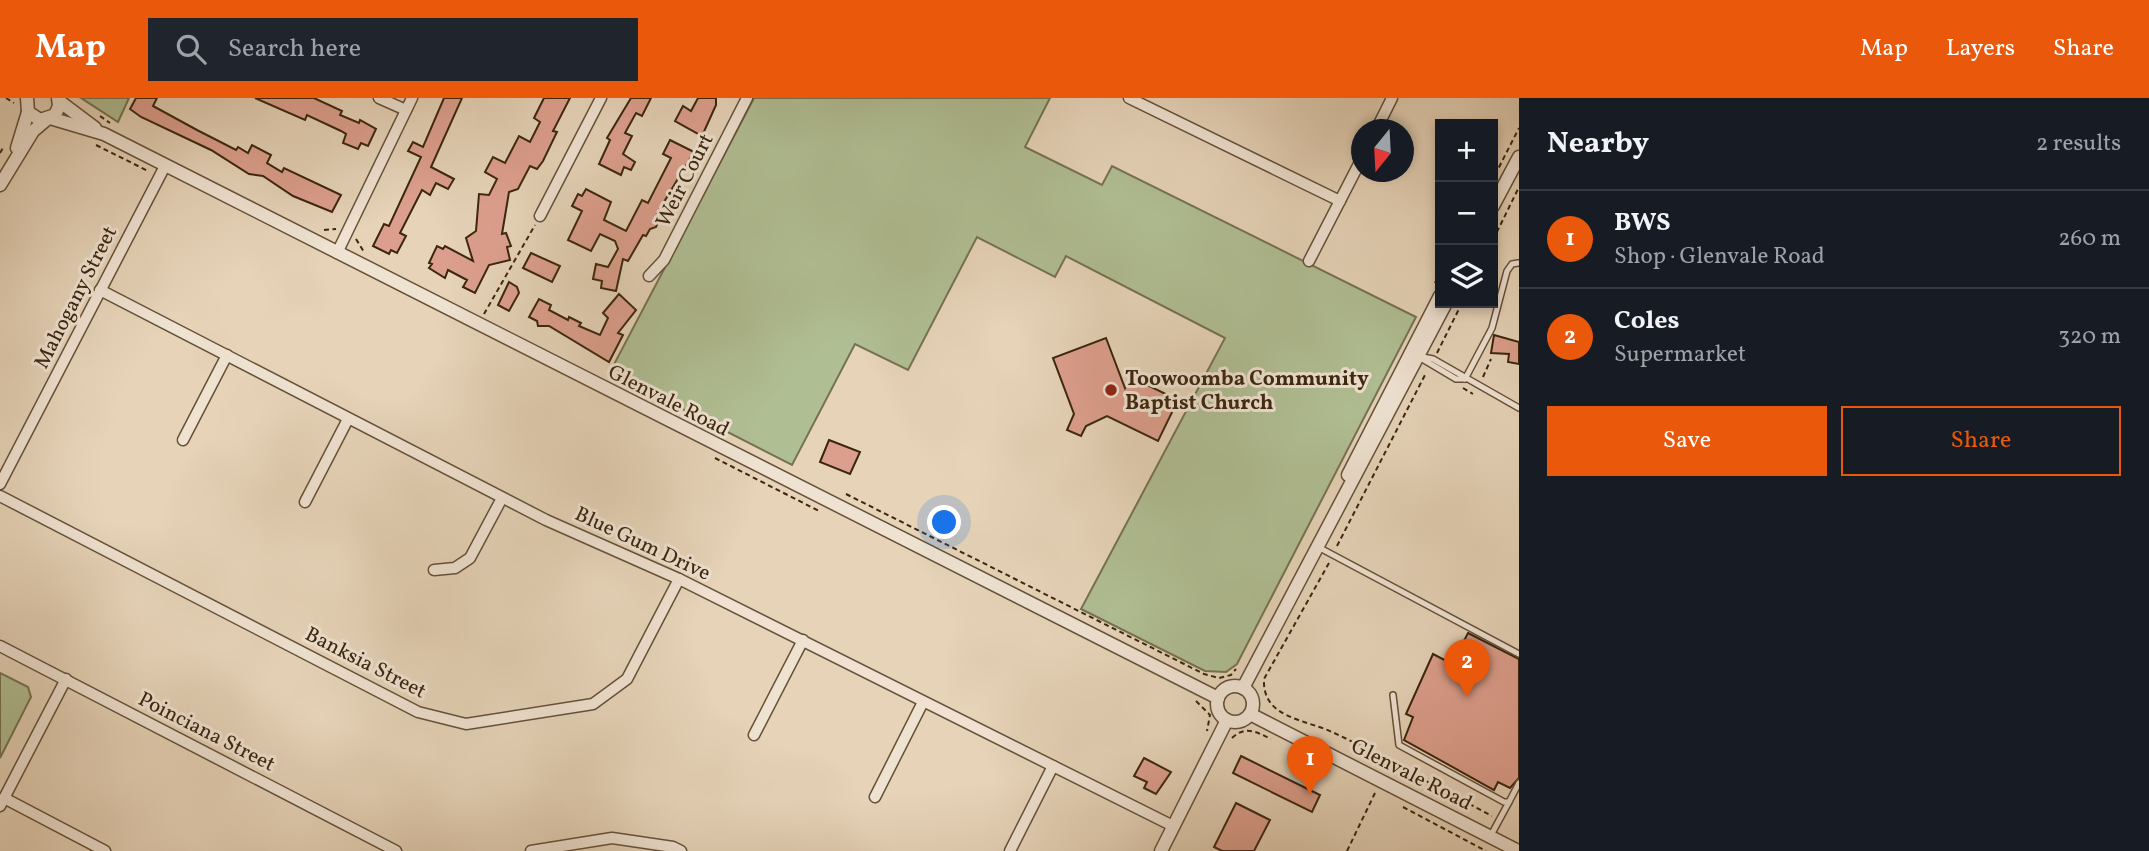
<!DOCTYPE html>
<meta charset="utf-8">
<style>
:root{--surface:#171b24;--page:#20242c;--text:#f1f3f6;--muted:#9ea1a6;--line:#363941;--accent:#ea580c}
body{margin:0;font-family:Vollkorn,serif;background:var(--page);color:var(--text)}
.controls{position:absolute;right:21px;top:21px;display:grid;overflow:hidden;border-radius:0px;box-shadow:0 4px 10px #0003}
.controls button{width:63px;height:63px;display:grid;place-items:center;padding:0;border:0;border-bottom:2px solid var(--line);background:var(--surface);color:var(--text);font:35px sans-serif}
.compass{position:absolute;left:1351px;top:21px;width:63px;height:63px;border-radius:50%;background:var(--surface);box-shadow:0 4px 10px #0003;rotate:198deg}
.you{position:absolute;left:945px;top:425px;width:24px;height:24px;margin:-18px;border:5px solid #fff;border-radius:50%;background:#1a73e8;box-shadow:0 0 0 10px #1a73e833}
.badge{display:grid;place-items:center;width:46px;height:46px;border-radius:50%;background:var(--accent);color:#fff;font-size:23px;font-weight:700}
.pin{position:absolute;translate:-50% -58px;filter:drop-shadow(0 2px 4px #0008)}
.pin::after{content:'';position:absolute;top:37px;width:24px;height:21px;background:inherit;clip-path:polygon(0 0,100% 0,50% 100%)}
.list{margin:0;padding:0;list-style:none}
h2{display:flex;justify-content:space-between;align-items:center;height:91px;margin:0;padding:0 28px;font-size:30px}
h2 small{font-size:23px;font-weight:400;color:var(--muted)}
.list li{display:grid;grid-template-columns:46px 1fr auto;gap:21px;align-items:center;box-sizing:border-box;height:98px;padding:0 28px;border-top:2px solid var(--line)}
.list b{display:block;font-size:26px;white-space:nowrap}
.list p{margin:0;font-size:23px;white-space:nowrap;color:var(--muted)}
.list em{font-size:23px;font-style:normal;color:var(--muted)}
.actions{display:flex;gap:14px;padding:21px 28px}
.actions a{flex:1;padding:16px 0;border:2px solid var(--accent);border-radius:0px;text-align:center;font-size:24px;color:var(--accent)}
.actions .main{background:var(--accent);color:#fff}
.icon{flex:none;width:38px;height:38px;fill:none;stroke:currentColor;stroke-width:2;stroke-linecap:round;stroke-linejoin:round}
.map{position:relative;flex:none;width:1519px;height:753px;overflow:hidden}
header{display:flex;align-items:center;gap:42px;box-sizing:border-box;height:98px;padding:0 35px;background:var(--accent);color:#fff}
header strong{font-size:33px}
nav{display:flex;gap:38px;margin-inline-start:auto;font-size:24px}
.search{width:490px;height:63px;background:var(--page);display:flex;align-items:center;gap:18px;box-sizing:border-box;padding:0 24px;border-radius:0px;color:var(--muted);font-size:26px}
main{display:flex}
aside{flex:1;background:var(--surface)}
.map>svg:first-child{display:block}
.green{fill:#b0be93;stroke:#757251;stroke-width:2}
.building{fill:#dd9f8d;stroke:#3a260f;stroke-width:2}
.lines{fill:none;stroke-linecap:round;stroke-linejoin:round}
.service-casing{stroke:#655139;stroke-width:8}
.minor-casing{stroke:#655139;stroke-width:13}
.tertiary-casing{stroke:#655139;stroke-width:15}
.path{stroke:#3a260f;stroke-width:2;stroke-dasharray:5 3.5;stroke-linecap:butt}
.service{stroke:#efe2d1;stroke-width:5}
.minor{stroke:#efe2d1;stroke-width:10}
.tertiary{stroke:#efe2d1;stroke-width:12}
.poi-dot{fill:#8f2418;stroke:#efe2d1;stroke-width:2.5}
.labels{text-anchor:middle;stroke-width:6;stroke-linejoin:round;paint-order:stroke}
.street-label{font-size:21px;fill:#3a260f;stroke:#efe2d1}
.poi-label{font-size:21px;font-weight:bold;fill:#3a260f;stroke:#efe2d1;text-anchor:start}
</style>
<header>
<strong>Map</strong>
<div class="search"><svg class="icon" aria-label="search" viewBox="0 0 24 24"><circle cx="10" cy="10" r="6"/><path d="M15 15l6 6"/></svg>Search here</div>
<nav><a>Map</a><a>Layers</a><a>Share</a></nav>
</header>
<main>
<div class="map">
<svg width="1519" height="753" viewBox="0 0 1519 753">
<rect width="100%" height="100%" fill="#e6d3b8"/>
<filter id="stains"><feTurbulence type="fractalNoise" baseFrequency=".00286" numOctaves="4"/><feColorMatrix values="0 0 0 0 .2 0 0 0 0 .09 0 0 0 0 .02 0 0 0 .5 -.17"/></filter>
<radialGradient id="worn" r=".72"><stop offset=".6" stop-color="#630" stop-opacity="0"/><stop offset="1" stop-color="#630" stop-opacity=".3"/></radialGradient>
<g class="green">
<path d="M81,0H129L118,24Z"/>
<path d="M754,0H1050L1025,49L1102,87L1112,68L1416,219L1237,566L1226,574L1205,573L1081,511L1225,240L1066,158L1055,179L977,139L908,272L855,246L792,367L610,274Z"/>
<path d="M0,575L28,589L31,599L0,660Z"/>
</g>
<g class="building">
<path d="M136,0H157L153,8L197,32L236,52L238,49L248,55L252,47L271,57L267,65L282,74L284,70L341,97L332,114L293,98L263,78L249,76L211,52L141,19L130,11Z"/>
<path d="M255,0H314L342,13L340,17L359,25L360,22L376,31L368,48L361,45L358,51L343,45L346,36L341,33L307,17L305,22Z"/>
<path d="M444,0H462L431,69L454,81L448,91L436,85L430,97L422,92L400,135L406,138L397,155L391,152L389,156L373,148L384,126L389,128L421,59L408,53L413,44L423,49Z"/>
<path d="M544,0H570L553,33L557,34L543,63L537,71L530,68L518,91L509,94L502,136L506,135L511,148L507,149L510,162L489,167L475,195L463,189L467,182L448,172L445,180L429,170L432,166L429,165L437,148L443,151L445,148L473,163L466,140L476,133L479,96L489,97L497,81L485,74L493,59L505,65L519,38L530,44L540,24L534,20Z"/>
<path d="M631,0H651L642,18L636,15L625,35L632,38L623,56L635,64L631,72L624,69L621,77L599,66L610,42L607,40Z"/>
<path d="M698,0H716V7L702,38L675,23L683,8L691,13Z"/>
<path d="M670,42L694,54L655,119L658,124L656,129L650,131L646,138L643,137L628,163L623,161L616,193L601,190L602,183L593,181L596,166L608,169L618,151L615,143L600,136L591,153L568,142L582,113L572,108L578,96L582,98L586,91L611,104L604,122L626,133L642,102L648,105L671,60L663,56Z"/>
<path d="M531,155L560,168L552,184L523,170Z"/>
<path d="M509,184L517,189L519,195L509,213L498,207Z"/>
<path d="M619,196L636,212L618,235L623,237L609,264L549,228H538L537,223L529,219L539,201L551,207L549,212L568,222L569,219L581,225L579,228L600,237L608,220L603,215Z"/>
<path d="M1494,237L1519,244V266L1508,264L1509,256L1491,255Z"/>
<path d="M1106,240L1125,290L1131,279L1178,302L1158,343L1107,318L1086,328L1081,338L1067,332L1074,316L1053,260Z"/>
<path d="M829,342L860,354L850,376L820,364Z"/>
<path d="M1468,535L1519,561V680L1510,690L1498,684L1494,692L1404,642L1413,619L1406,616L1433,556L1452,566Z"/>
<path d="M1241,658L1320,697L1312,714L1233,675Z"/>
<path d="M1144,660L1171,674L1156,696L1144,690L1147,684L1134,678Z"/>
<path d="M1236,705L1270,722L1254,753H1222L1214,749Z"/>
</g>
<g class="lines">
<defs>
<g id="service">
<path d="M1418,258L1433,261L1519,310"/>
<path d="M1419,259L1456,281H1465"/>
<path d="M1465,281L1492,230L1507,173L1512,166L1518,165"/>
<path d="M1318,449L1519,556"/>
<path d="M1393,597L1399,647L1504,704H1509L1519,685"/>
<path d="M1490,739L1509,704"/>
</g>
<g id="minor">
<path d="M379,0L406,12"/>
<path d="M1129,0L1340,103"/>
<path d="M1376,32L1392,0"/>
<path d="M540,118L601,0"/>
<path d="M337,155L412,0"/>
<path d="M1309,163L1362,60"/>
<path d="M649,178L664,162L747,0"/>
<path d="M100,192L546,422L679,481L1173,728"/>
<path d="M183,342L227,257"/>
<path d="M0,386L165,68"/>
<path d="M0,398L418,614L466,626L593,606L627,581L679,481"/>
<path d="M305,404L348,321"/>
<path d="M434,472L455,470L470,460L502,400"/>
<path d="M0,548L396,753"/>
<path d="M754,637L803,542"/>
<path d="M875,699L923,604"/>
<path d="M4,700L105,753"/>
<path d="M0,708L66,581"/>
<path d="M531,753L612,740L673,749L681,753"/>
<path d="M1010,753L1053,668"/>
</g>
<g id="tertiary">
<path d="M27,0L28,14L40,22L55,17L59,8L58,0"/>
<path d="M59,3L95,30"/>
<path d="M50,20L104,36L1218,600"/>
<path d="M17,50L28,14"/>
<path d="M0,87L33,33L46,22"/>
<path d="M1493,108L1519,59"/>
<path d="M1348,377L1440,198"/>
<circle cx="1235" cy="606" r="18"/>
<path d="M1243,590L1446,205"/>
<path d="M1250,616L1518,753"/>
<path d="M1161,753L1227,622"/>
</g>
</defs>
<use href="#service" class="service-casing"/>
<use href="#minor" class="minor-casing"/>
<use href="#tertiary" class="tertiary-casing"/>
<g class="path">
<path d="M6,0L14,5"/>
<path d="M100,18L110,25"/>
<path d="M96,47L148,73"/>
<path d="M0,55L4,48"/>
<path d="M1495,77L1519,30"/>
<path d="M324,132L336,131"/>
<path d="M356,141L364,154"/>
<path d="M1493,142L1519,89"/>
<path d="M1435,185L1440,175"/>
<path d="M484,216L535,127"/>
<path d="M1437,255L1462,205"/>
<path d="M1483,279L1491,261"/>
<path d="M1463,290L1473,296"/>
<path d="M715,360L819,413"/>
<path d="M846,396L1204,576L1219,580L1231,577L1236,571"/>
<path d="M1337,448L1426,275"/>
<path d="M1329,465L1264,581C1262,620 1304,621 1332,634C1350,642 1368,652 1386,661"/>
<path d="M1196,603L1210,617L1207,633"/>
<path d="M1232,640C1246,627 1256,634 1271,641"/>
<path d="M1409,674L1492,718"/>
<path d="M1403,709L1486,753"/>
<path d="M1347,753L1375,695"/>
</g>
<use href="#service" class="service"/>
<use href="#minor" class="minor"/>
<use href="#tertiary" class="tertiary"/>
</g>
<circle class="poi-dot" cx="1111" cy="292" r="7"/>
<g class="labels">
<g class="street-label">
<text transform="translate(684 82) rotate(-63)" y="7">Weir Court</text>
<text transform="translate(75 199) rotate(-63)" y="7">Mahogany Street</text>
<text transform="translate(669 302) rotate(27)" y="7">Glenvale Road</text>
<text transform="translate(643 445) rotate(25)" y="7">Blue Gum Drive</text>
<text transform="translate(366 564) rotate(27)" y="7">Banksia Street</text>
<text transform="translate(207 633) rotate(27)" y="7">Poinciana Street</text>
<text transform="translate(1412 676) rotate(27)" y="7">Glenvale Road</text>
</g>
<g class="poi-label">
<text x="1125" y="287">Toowoomba Community<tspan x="1125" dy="24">Baptist Church</tspan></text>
</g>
</g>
<rect width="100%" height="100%" filter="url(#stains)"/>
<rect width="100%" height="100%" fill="url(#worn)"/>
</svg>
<div class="controls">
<button>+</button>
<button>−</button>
<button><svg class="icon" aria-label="layers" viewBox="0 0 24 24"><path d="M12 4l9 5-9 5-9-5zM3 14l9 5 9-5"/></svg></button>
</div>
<svg class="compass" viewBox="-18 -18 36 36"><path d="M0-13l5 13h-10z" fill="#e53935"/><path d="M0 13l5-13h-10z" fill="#9ea1a6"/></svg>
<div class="you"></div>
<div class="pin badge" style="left:1310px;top:696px">1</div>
<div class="pin badge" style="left:1467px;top:599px">2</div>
</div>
<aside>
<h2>Nearby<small>2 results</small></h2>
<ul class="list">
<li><span class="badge">1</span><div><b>BWS</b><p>Shop · Glenvale Road</p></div><em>260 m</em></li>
<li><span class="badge">2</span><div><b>Coles</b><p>Supermarket</p></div><em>320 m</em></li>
</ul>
<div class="actions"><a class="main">Save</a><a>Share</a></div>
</aside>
</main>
